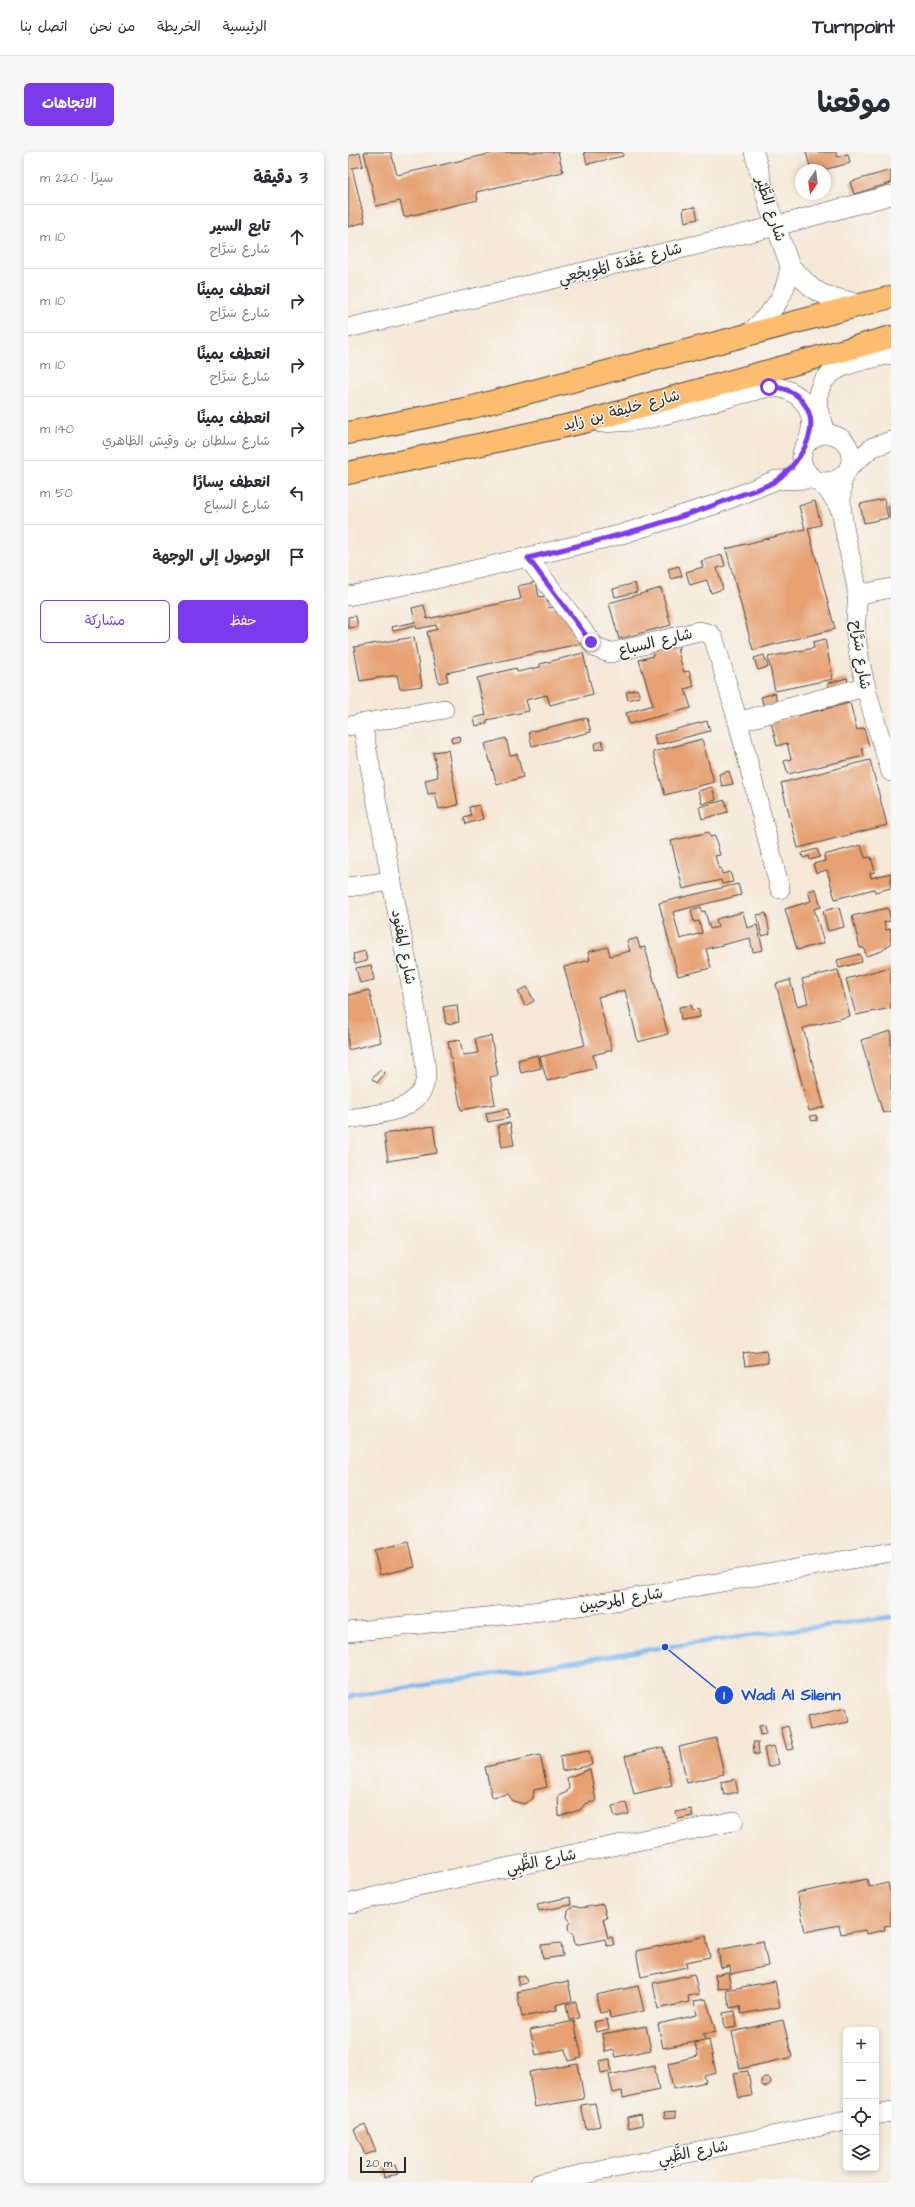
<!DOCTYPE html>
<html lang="ar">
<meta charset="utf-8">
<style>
:root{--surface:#fff;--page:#f7f7f7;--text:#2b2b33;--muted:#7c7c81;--line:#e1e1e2;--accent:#7c3aed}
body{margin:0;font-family:"Architects Daughter","Playpen Sans Arabic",sans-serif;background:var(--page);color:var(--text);direction:rtl}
.controls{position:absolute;right:12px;bottom:12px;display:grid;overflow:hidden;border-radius:6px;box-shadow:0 2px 6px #0003}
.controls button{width:36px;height:36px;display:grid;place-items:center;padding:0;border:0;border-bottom:1px solid var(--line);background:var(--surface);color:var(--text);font:20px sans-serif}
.compass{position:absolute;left:447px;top:12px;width:36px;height:36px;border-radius:50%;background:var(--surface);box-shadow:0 2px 6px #0003;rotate:193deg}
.scale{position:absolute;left:12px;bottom:10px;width:46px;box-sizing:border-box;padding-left:4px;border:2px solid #2b2b2b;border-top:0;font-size:11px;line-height:14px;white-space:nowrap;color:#2b2b2b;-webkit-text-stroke:3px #f6f6f2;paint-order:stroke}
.stop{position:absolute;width:12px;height:12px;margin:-9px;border:3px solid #7c3aed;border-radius:50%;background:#fff}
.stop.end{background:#7c3aed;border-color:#fff;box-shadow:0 1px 4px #0008}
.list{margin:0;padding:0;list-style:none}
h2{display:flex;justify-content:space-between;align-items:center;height:52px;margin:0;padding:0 16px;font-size:17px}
h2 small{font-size:13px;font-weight:400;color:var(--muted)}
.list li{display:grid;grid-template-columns:26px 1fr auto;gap:12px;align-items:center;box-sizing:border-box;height:64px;padding:0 16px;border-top:1px solid var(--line)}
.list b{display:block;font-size:15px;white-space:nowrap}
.list p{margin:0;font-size:13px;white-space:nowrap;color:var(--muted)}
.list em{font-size:13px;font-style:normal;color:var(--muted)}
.actions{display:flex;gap:8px;padding:12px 16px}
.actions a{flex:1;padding:9px 0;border:1px solid var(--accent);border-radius:6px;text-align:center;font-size:14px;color:var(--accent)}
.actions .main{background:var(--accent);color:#fff}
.icon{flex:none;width:22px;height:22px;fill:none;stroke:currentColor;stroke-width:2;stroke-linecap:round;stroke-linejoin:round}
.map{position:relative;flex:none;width:543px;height:2031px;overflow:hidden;direction:ltr;border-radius:6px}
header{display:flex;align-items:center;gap:24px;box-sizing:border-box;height:56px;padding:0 20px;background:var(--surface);border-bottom:1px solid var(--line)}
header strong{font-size:19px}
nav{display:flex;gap:22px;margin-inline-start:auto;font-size:14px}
.intro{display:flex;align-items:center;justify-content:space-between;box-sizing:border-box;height:96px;padding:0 24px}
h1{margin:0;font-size:28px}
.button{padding:10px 18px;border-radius:6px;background:var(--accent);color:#fff;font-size:14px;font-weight:700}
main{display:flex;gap:24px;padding:0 24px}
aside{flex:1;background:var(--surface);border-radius:6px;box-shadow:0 2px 6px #0003}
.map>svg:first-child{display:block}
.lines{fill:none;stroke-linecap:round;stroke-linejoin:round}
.stream{stroke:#7db8ee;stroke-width:4.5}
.building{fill:#e6a071}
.minor-casing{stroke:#494745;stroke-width:20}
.highway-casing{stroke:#494745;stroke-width:24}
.minor{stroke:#fff;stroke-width:19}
.highway{stroke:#fcbd6f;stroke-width:22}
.route{stroke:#7c3aed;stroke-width:5}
.labels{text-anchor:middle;stroke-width:3;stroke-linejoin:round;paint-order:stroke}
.street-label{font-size:15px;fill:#2b2b2b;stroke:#f6f6f2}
.leader{fill:none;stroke:#1d4ed8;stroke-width:1.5}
.callout-dot{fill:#1d4ed8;stroke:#f6f6f2;stroke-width:1.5}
.mark-label{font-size:12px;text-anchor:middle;font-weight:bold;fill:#fff}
.callout-label{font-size:16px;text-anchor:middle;font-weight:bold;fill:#1d4ed8;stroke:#f6f6f2;stroke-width:3;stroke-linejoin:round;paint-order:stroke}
</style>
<header>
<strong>Turnpoint</strong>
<nav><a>الرئيسية</a><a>الخريطة</a><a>من نحن</a><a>اتصل بنا</a></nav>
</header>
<div class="intro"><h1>موقعنا</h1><a class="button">الاتجاهات</a></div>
<main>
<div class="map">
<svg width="543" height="2031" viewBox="0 0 543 2031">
<rect width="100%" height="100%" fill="#f6f6f2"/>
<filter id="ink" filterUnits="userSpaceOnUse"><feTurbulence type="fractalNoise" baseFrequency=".025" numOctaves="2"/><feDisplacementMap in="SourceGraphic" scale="8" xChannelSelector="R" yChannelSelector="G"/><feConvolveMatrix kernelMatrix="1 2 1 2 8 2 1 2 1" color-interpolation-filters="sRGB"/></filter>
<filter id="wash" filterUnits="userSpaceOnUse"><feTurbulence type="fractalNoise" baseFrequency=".012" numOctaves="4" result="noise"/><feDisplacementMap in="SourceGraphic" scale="16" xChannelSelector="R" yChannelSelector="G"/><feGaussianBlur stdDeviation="0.9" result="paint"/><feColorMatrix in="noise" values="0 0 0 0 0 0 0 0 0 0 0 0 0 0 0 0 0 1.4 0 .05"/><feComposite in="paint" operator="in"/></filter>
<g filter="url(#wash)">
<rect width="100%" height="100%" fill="#f5e8d7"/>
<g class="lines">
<path class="stream" d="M0,1545L317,1495L543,1465"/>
</g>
<g id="blocks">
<g class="building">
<path d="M16,0H43L49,23L150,0H210L215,20L128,40L130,48L56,65L52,49L28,54Z"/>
<path d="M236,0H274L275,4L239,12Z"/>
<path d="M458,0H488L489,5L500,2L502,11L475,18H463Z"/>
<path d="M12,1L15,14L4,16L17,70L0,75V4Z"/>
<path d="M543,18V31L506,42L502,30Z"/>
<path d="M347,55L350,67L337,70L335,57Z"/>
<path d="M536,347L540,366L516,371L512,352Z"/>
<path d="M467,349L473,373L460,376L487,477L405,498L378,397L457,377L451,354Z"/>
<path d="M543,353V367H542L540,354Z"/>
<path d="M374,403L377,414L369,416L375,437L363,441L359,428L342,433L338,420L355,415L353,409Z"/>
<path d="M331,414L334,424L323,427L320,417Z"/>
<path d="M188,430L191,445L198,444L201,456L211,454L235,491L98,521L100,529L91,531L79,480L89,477L88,473L69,477L68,474L45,479L44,475L67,470L64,456L76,453L79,467L173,447L170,434Z"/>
<path d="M287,431L289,440L267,445L265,437Z"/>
<path d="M313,436L323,473L271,487L261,451Z"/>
<path d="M8,464L10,475L0,476V465Z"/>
<path d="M66,485L74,534L52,537L49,523L12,529L6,495Z"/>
<path d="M477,487L485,527L427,539L420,505L466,496L465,490Z"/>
<path d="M329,490L331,497H329L336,520L341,519L346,534L337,537L343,556L281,572L278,561L305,553L291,508L305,504L304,498Z"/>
<path d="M235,501L245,542L202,553L199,543L178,548L181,559L139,568V571L128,574L126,566L138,563L129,526L168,516L169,520L192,515V512Z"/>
<path d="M416,503L420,515L410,518L406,506Z"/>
<path d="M499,526L501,532L482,538L480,531Z"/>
<path d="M289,537L292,545L280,548L278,540Z"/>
<path d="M427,541L429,552L416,555L413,545Z"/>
<path d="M502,551L509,578L516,576L521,594L514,596L516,604L440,622L436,609L443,607L439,591L429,594L423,570Z"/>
<path d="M239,566L243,580L184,594L181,580Z"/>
<path d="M359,569L362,579L308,593L306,583Z"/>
<path d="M111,584L112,589L104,591L103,586Z"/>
<path d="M158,586L162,603L169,602L175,625L149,633L137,592Z"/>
<path d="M354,587L366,630L317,643L305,600Z"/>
<path d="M254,589L256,596L247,598L246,592Z"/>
<path d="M100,598L110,653L91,657L87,641L80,642L77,628L90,625L85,600Z"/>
<path d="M522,608L539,673L450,696L433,631Z"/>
<path d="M381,619L385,632L374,634L371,622Z"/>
<path d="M364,635L368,648L354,652L350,639Z"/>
<path d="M377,648L380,660L354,667L351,655Z"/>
<path d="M131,653L135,667L118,672L116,665L123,663L121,655Z"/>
<path d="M361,680L362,685L367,684L372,703L367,704L371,717L373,716L374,722L382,720L385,730L374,732L373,728L335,737L323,689Z"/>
<path d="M513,693L517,706L523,705L527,720L522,721L523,726L543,721V736L527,740L526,737L487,747L479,718L468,721L465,712L477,709L476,703Z"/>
<path d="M469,697L472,705L462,708L461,704L455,706L454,701Z"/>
<path d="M390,732L393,743L325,760L332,787L354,781L351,769L346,770L343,758L353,755L354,760L357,759L362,777L370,775L368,767L395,760L399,776L409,773L415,798L405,800L402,786L358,797L363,816L330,824L311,751Z"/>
<path d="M468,737L473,755L466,757L476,791L449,798L437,757L463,749L460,739Z"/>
<path d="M491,755L496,775L480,779L475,759Z"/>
<path d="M540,756L543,769L536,770L538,778L543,777V791L534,799L518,804L516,796H512L504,764Z"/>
<path d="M418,761L422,782L414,784L409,763Z"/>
<path d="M289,786L292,796L297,795L320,882L290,890L277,838L250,845L264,898L245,903L248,916L199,929L192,905L237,893L216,815L242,808L240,800L260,795L262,804L282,799L279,789Z"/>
<path d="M17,799L19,809L7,812L5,802Z"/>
<path d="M512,802L514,810L491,816L489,808Z"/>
<path d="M23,813L26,828L12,831L8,816Z"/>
<path d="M543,815V856L508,863L498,827Z"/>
<path d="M490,818L502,864L455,876L476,955L461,959L428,832L442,828L449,854L460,851L454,827Z"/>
<path d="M179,835L186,849L177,854L170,839Z"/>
<path d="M21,838L33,890L0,898V843Z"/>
<path d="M109,853L111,870L98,872L95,855Z"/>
<path d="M343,853L344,858L351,857L352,865L333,868L331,855Z"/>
<path d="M543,879V959L535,961L513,888Z"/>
<path d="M143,884L150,923L142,925L147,952L113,958L100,890L112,888L115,903L130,901L127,887Z"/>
<path d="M190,903L193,916L173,921L170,908Z"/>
<path d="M33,917L37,921L29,931L24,927Z"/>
<path d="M160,957L161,966L140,970L138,961Z"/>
<path d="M468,963L469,968L464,969L462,964Z"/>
<path d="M162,971L166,993L154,995L150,973Z"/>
<path d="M85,974L89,1001L40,1009L36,982Z"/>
<path d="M418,1198L420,1211L397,1214L395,1201Z"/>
<path d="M61,1390L67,1415L32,1423L26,1398Z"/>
<path d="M498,1556L501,1570L462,1578L459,1565Z"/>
<path d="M417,1573L418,1582L412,1583L411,1574Z"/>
<path d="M440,1574L446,1597L439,1598L433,1576Z"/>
<path d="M368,1586L376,1622L339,1631L331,1595Z"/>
<path d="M405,1590H410L411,1602H406Z"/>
<path d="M426,1594L431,1612L420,1615L416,1596Z"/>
<path d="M315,1595L324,1633L286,1642L277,1604Z"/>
<path d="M241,1599L244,1613L214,1619L212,1604Z"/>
<path d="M192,1603L199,1635L186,1638L185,1646L176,1652L165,1649L160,1642L144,1645L137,1615Z"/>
<path d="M242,1617L248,1649L237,1652L232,1658L211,1664L210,1644L219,1640L221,1635L219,1626Z"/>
<path d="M387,1627L390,1640L376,1643L373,1630Z"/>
<path d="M278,1651L281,1662L267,1665L264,1654Z"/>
<path d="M343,1657L345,1664L330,1667L328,1660Z"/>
<path d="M519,1727L521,1735L540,1731L543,1743V1773L536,1774L537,1778L518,1782L517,1778L493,1782L491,1773L457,1780L449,1741Z"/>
<path d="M222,1745L223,1753L191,1759L189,1752Z"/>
<path d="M255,1752L259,1766L255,1767L260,1786L264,1785L266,1793L259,1794L257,1787L227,1793L225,1782L221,1779L220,1774L223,1770L219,1765L220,1759L226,1754L233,1756Z"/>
<path d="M358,1784L362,1805L338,1810L339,1815L293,1825L288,1799Z"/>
<path d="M415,1789L420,1814L383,1822L382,1814L373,1816L370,1798Z"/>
<path d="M213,1791L215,1804L195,1807L193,1793Z"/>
<path d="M380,1820L383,1835L370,1837L367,1823Z"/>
<path d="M346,1822L351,1842L340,1844L341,1850L310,1857L305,1831Z"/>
<path d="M177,1823L179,1831L171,1833L169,1825Z"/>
<path d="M220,1829L224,1849L208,1853L209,1858L174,1865L169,1840Z"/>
<path d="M427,1829L432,1855L393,1862L392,1854L382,1856L378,1838Z"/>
<path d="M290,1834L296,1859L262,1866L261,1859L252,1861L248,1843Z"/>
<path d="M358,1847L368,1880L355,1882L357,1888L315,1896L310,1872L349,1863L346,1849Z"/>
<path d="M228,1850L231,1866L221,1868L218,1852Z"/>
<path d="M387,1859L389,1875L377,1877L375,1861Z"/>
<path d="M259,1867L261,1877L248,1880L246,1870Z"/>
<path d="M435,1868L444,1905L392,1917L384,1880Z"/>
<path d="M226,1869L234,1906L220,1909L217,1897L188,1903L182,1878Z"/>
<path d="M298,1874L303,1898L268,1905L266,1898L257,1900L254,1882Z"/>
<path d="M361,1888L368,1921L356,1924L358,1930L325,1937L320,1911L350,1904L347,1891Z"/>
<path d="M262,1907L263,1919L253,1921L251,1909Z"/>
<path d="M230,1912L236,1947L187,1955L181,1920Z"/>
<path d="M306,1913L311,1938L275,1946L274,1939L265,1941L261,1923Z"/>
<path d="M400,1919L404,1944L391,1946L386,1921Z"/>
<circle cx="418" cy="1930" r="5"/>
<path d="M247,1951L252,1974L238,1977L233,1953Z"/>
<path d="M328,1959V1965L317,1966L316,1960Z"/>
<path d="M293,1962L295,1973L281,1976L279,1965Z"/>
<path d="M17,1972L28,1999L17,2003L6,1977Z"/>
<path d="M47,2013L50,2022L36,2025L34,2016Z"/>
</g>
</g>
</g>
<g filter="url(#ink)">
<use href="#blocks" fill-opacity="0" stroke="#494745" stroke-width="1"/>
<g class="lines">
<defs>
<g id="minor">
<path d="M406,0L420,52L442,114L465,137L477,143L515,153"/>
<path d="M0,176L428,74L543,43"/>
<path d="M399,184C424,158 436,151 442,114"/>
<path d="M475,270C470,262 469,253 470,244C473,212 518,209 543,202"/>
<path d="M253,271L287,269L304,266L421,235C453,235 472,261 459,291"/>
<path d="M502,314L525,295L543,289"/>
<path d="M495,324C488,360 502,397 508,432C512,449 506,467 508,484C514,532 529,574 543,620"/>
<path d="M471,329C490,333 509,318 501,297C490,269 446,284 455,313C458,325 470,328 478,336C484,343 489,351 493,359"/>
<path d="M180,406L248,496L262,501L351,479L362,482L366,487L390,570L432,737"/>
<path d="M509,443L543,436"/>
<path d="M0,444L84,428L271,383L369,352L428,328L465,327"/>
<path d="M390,570L516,535"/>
<path d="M0,574L96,557"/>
<path d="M0,735L44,729"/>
<path d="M0,967C28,962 76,961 78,923C78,911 75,898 73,886L14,571"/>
<path d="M0,1480L202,1458L273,1448L543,1400"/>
<path d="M0,1752L60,1736L386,1669"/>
<path d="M528,1963L543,1960"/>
<path d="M192,2031L498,1969"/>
</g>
<g id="highway">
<path d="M0,281L121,256L543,145"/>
<path d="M0,321L236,270L543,185"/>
</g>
</defs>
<use href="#minor" class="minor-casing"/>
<use href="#highway" class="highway-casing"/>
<use href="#minor" class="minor"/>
<use href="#highway" class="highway"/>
</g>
</g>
<g class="lines" filter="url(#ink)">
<path class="route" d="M243,490L180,406C250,389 320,372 387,345C400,340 418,336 429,328C450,312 474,279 457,253C449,240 436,235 421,235"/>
</g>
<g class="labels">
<g class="street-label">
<text transform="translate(423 57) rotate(72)" y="5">شارع الطَّيْر</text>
<text transform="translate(272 111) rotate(-14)" y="5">شارع عُقْدَة المُوِيجْعِي</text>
<text transform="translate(273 258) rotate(-15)" y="5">شارع خليفة بن زايد</text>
<text transform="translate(307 490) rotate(-14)" y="5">شارع السباع</text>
<text transform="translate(513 503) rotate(82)" y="5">شارع سَرَّاح</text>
<text transform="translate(56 795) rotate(79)" y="5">شارع المفنود</text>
<text transform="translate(273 1447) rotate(-9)" y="5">شارع المرحبين</text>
<text transform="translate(193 1709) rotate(-12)" y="5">شارع الظَّبِي</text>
<text transform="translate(345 2000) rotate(-11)" y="5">شارع الظَّبِي</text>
</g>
</g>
<path class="leader" d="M317 1495L376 1543"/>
<g class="callout-dot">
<circle cx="317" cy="1495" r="4"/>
<circle cx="376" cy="1543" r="10"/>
</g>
<g class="mark-label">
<text x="376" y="1547">1</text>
</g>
<g class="callout-label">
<text x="443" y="1548">Wadi Al Silenn</text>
</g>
</svg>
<div class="controls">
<button>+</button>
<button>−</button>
<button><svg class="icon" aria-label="locate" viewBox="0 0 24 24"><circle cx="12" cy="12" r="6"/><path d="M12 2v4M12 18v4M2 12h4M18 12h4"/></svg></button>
<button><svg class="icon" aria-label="layers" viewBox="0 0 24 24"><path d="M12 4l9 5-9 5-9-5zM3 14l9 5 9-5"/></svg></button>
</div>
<svg class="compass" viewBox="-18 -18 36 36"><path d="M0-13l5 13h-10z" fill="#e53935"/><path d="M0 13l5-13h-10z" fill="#7c7c81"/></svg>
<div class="scale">20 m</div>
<div class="stop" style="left:421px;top:235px"></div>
<div class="stop end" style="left:243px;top:490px"></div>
</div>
<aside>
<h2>3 دقيقة<small>سيرًا · 220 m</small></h2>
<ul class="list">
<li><svg class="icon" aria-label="ahead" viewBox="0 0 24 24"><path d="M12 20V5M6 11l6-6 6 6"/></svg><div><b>تابع السير</b><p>شارع سَرَّاح</p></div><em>10 m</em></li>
<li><svg class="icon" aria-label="right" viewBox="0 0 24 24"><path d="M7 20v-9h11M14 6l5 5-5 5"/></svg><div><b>انعطف يمينًا</b><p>شارع سَرَّاح</p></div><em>10 m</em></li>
<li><svg class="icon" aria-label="right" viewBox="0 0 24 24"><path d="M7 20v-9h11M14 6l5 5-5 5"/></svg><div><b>انعطف يمينًا</b><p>شارع سَرَّاح</p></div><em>10 m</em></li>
<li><svg class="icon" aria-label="right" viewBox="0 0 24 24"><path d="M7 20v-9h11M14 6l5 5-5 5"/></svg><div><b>انعطف يمينًا</b><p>شارع سلطان بن وقيش الظاهري</p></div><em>140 m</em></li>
<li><svg class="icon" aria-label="left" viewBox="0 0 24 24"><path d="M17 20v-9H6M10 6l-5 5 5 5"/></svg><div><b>انعطف يسارًا</b><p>شارع السباع</p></div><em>50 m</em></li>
<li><svg class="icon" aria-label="arrive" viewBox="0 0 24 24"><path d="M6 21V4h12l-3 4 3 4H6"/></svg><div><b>الوصول إلى الوجهة</b></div></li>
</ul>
<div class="actions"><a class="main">حفظ</a><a>مشاركة</a></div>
</aside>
</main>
